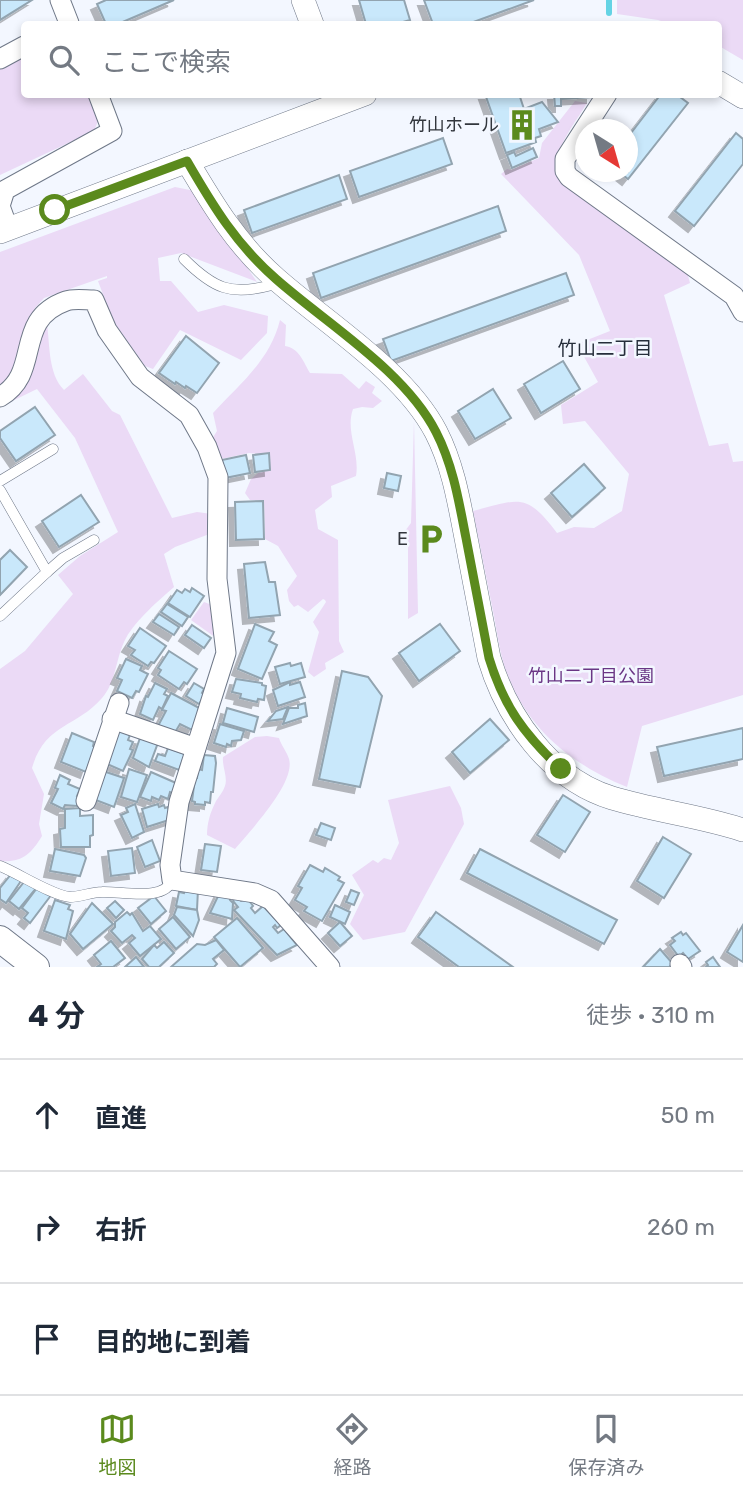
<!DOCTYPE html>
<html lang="ja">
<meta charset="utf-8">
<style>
:root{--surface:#fff;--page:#f2f2f3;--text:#1f2937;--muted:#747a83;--line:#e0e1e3;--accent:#5b8a1d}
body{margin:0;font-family:Rubik,"Noto Sans JP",sans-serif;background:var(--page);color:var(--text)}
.compass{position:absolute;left:575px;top:119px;width:63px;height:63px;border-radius:50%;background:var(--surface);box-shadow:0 4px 10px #0003;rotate:143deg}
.stop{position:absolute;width:21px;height:21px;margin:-16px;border:5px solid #5b8a1d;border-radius:50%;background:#fff}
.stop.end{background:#5b8a1d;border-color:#fff;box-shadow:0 2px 7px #0008}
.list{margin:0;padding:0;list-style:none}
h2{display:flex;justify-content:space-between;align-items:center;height:91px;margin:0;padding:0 28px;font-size:30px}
h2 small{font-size:23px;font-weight:400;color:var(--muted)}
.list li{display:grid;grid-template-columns:46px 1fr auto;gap:21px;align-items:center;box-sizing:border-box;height:112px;padding:0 28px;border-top:2px solid var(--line)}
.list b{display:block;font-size:26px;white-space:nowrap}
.list em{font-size:23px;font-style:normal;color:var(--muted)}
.icon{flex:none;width:38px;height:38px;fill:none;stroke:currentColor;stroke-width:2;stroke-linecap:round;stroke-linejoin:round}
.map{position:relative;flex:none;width:743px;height:967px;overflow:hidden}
.search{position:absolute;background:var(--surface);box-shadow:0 4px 10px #0003;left:21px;right:21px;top:21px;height:77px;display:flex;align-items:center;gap:18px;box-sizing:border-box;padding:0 24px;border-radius:7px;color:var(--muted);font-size:26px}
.sheet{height:427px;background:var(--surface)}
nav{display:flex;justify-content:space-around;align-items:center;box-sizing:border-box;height:98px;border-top:2px solid var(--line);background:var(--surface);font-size:19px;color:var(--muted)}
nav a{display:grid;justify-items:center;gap:4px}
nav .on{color:var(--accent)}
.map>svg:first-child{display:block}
.green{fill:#ebdaf6}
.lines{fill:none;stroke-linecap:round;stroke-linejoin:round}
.stream{stroke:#64d3e4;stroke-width:6}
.building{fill:#c9e8fb;stroke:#92a4b0;stroke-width:2;filter:url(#shadow)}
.service-casing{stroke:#6f7888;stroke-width:11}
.minor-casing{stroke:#6f7888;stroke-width:21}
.tertiary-casing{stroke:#6f7888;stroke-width:24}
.secondary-casing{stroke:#6f7888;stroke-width:28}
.service{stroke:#fff;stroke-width:10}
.minor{stroke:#fff;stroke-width:19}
.tertiary{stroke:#fff;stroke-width:23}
.secondary{stroke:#fff;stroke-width:26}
.route{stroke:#5b8a1d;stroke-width:9}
.labels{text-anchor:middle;stroke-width:5;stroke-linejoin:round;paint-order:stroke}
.poi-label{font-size:18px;fill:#32363d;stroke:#f3f7ff;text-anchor:end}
.park-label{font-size:18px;fill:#6a3685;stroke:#f3f7ff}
.neighbourhood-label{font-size:19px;fill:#262e3b;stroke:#f3f7ff}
</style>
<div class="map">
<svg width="743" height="967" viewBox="0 0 743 967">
<defs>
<filter id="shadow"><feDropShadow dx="-6" dy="6" stdDeviation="0" flood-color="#0004"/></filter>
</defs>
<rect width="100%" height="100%" fill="#f3f7ff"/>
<g class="green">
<path d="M617,0H743V60L719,46L718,24H670L658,20L617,14Z"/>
<path d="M24,57V94L91,95L100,116L94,131L0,175V69Z"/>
<path d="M575,101L587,103C576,122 552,150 557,174L687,272L690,283L664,295L709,446L728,443L733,462L743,461V695L642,726L627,787C577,767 533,734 511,683C501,662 498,638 494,616C487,581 480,546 473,511C520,499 526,492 557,533L574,527L594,528L622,511L629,474L585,421L563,424L561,405L598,382L577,344L610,331L579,255L501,174L507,169L511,170L539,158L542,143Z"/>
<path d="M175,187L195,191L257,282L181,253L158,258L160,281H171L198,312L224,305L268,316L267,333L241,360L180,330L153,369L145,366L113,321L98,281L107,278V276L44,298L35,308L27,326L14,376L0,388V252Z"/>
<path d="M280,320L286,325L285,346C299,348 303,361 310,373L342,374L359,389L366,381L375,387L372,393L382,401L373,408L362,407L353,409C345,431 360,453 356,476L331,486L332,497L315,510L318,529L338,540L339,641L344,652L325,663L326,669L314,677L308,672L319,632L313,622L326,602L325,600L323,599L308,612L298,605L294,607L289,601L287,590L297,576L278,546L265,539L264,501L250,500L245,493L251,479L269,464V455L249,453L217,460L210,442L217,431L213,413C241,383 270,360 280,320Z"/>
<path d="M47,324C50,345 48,374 64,390L83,374L112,411L120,415L172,518L197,512L212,514V533L175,547L164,554L174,587C159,600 136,620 126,638C116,656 116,683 102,698C76,728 45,723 32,768L44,794L39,824L42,836C31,854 22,863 0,861V669L25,651L73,594L58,575L80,556L118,532L75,438L37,389L0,407L27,383L33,367L38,329Z"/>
<path d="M414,421L418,613L408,619V541L399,539L411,523Z"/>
<path d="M204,602L212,605L219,640L191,620Z"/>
<path d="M267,736L279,738C281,745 287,752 289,759C296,783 250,831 235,849L207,835C207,823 210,813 216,801C219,796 223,792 225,786C228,777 222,767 223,757L255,737Z"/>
<path d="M450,786L461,808L464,824L405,932L363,940L350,924L364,895L352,875L373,860L378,863L384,858L391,860L399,843L388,800Z"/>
</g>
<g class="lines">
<path class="stream" d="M609,0V13"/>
</g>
<g class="building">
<path d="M0,0H32L0,20Z"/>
<path d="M106,0H174L118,24H106L97,4Z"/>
<path d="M359,0H404L410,20L396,24H366Z"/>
<path d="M424,0H534L468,24H433Z"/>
<path d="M485,94H519L524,109L542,102L558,122L539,129L541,136L535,138L536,142L506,153Z"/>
<path d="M554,94H592V97L561,99V106H555Z"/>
<path d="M661,94H676L688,103L628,179L619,172H628V137Z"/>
<path d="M736,133L743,139V164L694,226L675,211Z"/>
<path d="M443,138L452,164L359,197L350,171Z"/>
<path d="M533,148L537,157L512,168L507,155L514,152L516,156Z"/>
<path d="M339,175L347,199L252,233L244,210Z"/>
<path d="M498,206L506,231L321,298L313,273Z"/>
<path d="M566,273L574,295L391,361L383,339Z"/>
<path d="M186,336L219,363L197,393L186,386L185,388L176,382L175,384L159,373Z"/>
<path d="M563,361L580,389L541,413L524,384Z"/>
<path d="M493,389L511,418L475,439L458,411Z"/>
<path d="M35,407L55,435L16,461L0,438V431Z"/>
<path d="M269,453L270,470L255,472L253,455Z"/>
<path d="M246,455L250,473L225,478L222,460Z"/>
<path d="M584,464L605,488L572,517L551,493Z"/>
<path d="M387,473L401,476L398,491L384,488Z"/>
<path d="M81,495L99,522L59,547L42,521Z"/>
<path d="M263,501L264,539L236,540L235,502Z"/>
<path d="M10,550L27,567L0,595V560Z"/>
<path d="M265,562L269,582H275L280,615L249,618L244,564Z"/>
<path d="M192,588L204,596L190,617L168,603L177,590L182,593L185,589L190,592Z"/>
<path d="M167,604L188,617L182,626L161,612Z"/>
<path d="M159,614L179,627L174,635L153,622Z"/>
<path d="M255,624L274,632L269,641L277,645L262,679L238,669Z"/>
<path d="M440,624L460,651L419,681L399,653Z"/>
<path d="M192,625L211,638L204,648L185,635Z"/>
<path d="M140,628L166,646L154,663L151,662L148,666L131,655L135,650L128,646Z"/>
<path d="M169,651L197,669L187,684L184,682L179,689L158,675L161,670L158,668Z"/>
<path d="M126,659L142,666L140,670L148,674L139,692L136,691L132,698L117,691L122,680L117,678Z"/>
<path d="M290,663L291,666L301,663L305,677L280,684L275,667Z"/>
<path d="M342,671L368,677L382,696L360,787L319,779Z"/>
<path d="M236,679L262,683V685L266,686L264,700L258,699L257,702L240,698L241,694L232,692Z"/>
<path d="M290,682V685L300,682L305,697L278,706L273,690Z"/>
<path d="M155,683L167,689L164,694L168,696L162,709L159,707L153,720L140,714L146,696L148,697Z"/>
<path d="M194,683L204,689L202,693L205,695L199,704L186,696Z"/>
<path d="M171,693L203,710L192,730L180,724L174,734L158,726L166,711L162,710Z"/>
<path d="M305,703L307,716L283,724L289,708H298V705Z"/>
<path d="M288,707L283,719L268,721L276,711Z"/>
<path d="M227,708L258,717L254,732L223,723Z"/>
<path d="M490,719L509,740L470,773L452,752Z"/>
<path d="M220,724L244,731L241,740L232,741L231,746L227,744L226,747L214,743Z"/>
<path d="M743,728V759L664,776L657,747Z"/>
<path d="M119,730L130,735L128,740L133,742L130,749L133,750L123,771L107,764Z"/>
<path d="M72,733L94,742L93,746L95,747L86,772L61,762Z"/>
<path d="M140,738L159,740L149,767L133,758Z"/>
<path d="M168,748L185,754L179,770L155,761L158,754L165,756Z"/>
<path d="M204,755L215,756L216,763L213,792H211L210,803L205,802V805L195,804V802L192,801L195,778H197L198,769L202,770Z"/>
<path d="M129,769L147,775L137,802L121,797Z"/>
<path d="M103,771L124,778L114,807L93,799Z"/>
<path d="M151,772L176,783L175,794L170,792L168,799L161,796L159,800L152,797L151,801L140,797Z"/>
<path d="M60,775L70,780L68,784L80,789L77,796L81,798L77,806L65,805L63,809L51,803L58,789L55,788Z"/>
<path d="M563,795L590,812L565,852L537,835Z"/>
<path d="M135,804L144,832L132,838L121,815L128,812L126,808Z"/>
<path d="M158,804L159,807L164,805L165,808L168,807L172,819L147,827L142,809Z"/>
<path d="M80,808V816L93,815V835L90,836V847H61L60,829L65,828V809Z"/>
<path d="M321,823L335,828L331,840L316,835Z"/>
<path d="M663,837L691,854L664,898L637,881Z"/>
<path d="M152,840L160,861L145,867L137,847Z"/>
<path d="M205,844L221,846L217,872L201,870Z"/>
<path d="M132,848L135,873L111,876L108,851Z"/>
<path d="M55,849L84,855L86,858L80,876L50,871Z"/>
<path d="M480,849L617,920L604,944L467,873Z"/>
<path d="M310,865L323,872L325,868L340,877L338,880L344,883L322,921L304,911L307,907L295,900L302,888L298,886Z"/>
<path d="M12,873L21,881L6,903L0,899V888Z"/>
<path d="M24,882L38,886L19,909L9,901Z"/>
<path d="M186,887L198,889L197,910L176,906L179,892L184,893Z"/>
<path d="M37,888L52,894L30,923L24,918L28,913L22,908Z"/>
<path d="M351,890L359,893L354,905L346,902Z"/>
<path d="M220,892L229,895L230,900L233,903L232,919L210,913Z"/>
<path d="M154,896L166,911L151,924L138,908Z"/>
<path d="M235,897L241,901L248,899L253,906L251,908L255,913L263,906L281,925L277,928L275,925L273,927L278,933L284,929L297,945L277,955L234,910L238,907L233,901Z"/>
<path d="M55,900L70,905L68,909L73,911L66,939L44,931Z"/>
<path d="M115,901L124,910L116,918L107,908Z"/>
<path d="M92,903L113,924L83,949L70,934Z"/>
<path d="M335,905L350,912L345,924L330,917Z"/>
<path d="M177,907L197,910L199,920L193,936L174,915Z"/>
<path d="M127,912L130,915L132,913L143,931L150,926L161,939L140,956L129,943L135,938L132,935L122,943L111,931L115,927V922Z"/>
<path d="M436,912L513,967H459L418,937Z"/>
<path d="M173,917L190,937L176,949L159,929Z"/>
<path d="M237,918L263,948L240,967L214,937Z"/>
<path d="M340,922L352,936L340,946L328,933Z"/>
<path d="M743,925V962L727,952Z"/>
<path d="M681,932L683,935L686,933L700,951L688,959L683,953L679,957L670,945L675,941L672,938Z"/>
<path d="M216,940L224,950L213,959L217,964L214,967H171L197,944L205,945Z"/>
<path d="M111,941L125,958L113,967H97L101,964L94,955Z"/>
<path d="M164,942L174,953L159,967H149L142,959L154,945L157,948Z"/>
<path d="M660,949L673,964L669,967H643Z"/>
<path d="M136,957L144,967H125Z"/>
<path d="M713,957L720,967H706L708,965L706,962Z"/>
</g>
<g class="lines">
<defs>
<g id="service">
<path d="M184,259C214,289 231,296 272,285L275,279"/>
<path d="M0,481L53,449"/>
<path d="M0,490L47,572L0,616"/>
<path d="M47,572L63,558L94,540"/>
<path d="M0,866C18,873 53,896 70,897C80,897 92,892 102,892C121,891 165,902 172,880"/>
</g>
<g id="minor">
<path d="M60,0L69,23"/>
<path d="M0,59L24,46"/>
<path d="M607,94L565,159V171L569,177L734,296L743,312"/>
<path d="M8,228L0,206L5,190L112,131L98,94"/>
<path d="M0,397C43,372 12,320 66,301C74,298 85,300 94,300L107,330L140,377L189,415L207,447L218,477L217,579L226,653L179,802L170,865L172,880L255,893L271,900L330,967"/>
<path d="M112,719L196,748"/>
<path d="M86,801L119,703"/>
<path d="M680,964L682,967"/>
</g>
<g id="tertiary">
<path d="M303,0L312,24"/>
<path d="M718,82L743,97"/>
<path d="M187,161C213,205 237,245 276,279C327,324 404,371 436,432C453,465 459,502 466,538C474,578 481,618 489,658C507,718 550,779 612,798C655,811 701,816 743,830"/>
<path d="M0,232L365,94"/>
</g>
<path id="secondary" d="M0,939L36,967"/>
</defs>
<use href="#service" class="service-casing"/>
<use href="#minor" class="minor-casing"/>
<use href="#tertiary" class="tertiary-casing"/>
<use href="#secondary" class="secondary-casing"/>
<use href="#service" class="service"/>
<use href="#minor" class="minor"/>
<use href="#tertiary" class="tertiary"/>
<use href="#secondary" class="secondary"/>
</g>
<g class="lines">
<path class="route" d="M55,210L187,161C213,206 236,244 276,279C327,324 405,371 436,432C453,465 459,502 466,538C474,578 481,618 489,658C504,707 524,734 561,769"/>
</g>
<defs>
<symbol id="building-bare" viewBox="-9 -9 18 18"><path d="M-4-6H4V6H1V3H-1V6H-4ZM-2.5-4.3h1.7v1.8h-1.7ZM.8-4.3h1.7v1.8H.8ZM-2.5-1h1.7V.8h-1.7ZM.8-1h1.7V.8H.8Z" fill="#5b8a1d" stroke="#f3f7ff" stroke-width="2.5" paint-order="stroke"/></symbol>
<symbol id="parking-bare" viewBox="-9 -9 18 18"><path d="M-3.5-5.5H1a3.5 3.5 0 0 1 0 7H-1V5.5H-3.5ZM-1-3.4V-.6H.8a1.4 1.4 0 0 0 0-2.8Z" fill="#5b8a1d" stroke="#f3f7ff" stroke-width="2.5" paint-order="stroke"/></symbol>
</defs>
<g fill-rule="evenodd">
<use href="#building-bare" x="500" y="103" width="44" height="44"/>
<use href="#parking-bare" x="409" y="517" width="44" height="44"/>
</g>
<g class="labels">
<g class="poi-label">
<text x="499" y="131">竹山ホール</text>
<text x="408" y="545">E</text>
</g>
<g class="park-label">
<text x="591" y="682">竹山二丁目公園</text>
</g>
<g class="neighbourhood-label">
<text x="605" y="355">竹山二丁目</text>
</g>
</g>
</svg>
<svg class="compass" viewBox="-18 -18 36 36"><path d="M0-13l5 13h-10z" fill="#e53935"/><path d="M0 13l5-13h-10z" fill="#747a83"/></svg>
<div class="stop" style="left:55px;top:210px"></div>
<div class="stop end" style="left:561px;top:769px"></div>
<div class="search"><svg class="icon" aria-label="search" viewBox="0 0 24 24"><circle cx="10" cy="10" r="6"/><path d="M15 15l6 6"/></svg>ここで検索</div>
</div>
<section class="sheet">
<h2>4 分<small>徒歩 · 310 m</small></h2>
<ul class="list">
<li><svg class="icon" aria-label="ahead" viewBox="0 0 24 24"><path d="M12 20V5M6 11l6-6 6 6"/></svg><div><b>直進</b></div><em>50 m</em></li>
<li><svg class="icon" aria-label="right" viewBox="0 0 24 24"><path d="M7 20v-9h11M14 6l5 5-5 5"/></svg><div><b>右折</b></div><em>260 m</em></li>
<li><svg class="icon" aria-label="arrive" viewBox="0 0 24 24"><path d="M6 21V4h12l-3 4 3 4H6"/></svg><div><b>目的地に到着</b></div></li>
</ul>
</section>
<nav>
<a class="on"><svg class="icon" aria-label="map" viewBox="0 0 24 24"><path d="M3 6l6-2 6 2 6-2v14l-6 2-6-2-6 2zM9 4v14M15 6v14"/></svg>地図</a>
<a><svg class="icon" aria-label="directions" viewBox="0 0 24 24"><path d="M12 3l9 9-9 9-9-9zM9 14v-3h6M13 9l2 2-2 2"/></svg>経路</a>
<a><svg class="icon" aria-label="saved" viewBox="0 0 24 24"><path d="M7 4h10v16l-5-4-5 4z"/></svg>保存済み</a>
</nav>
